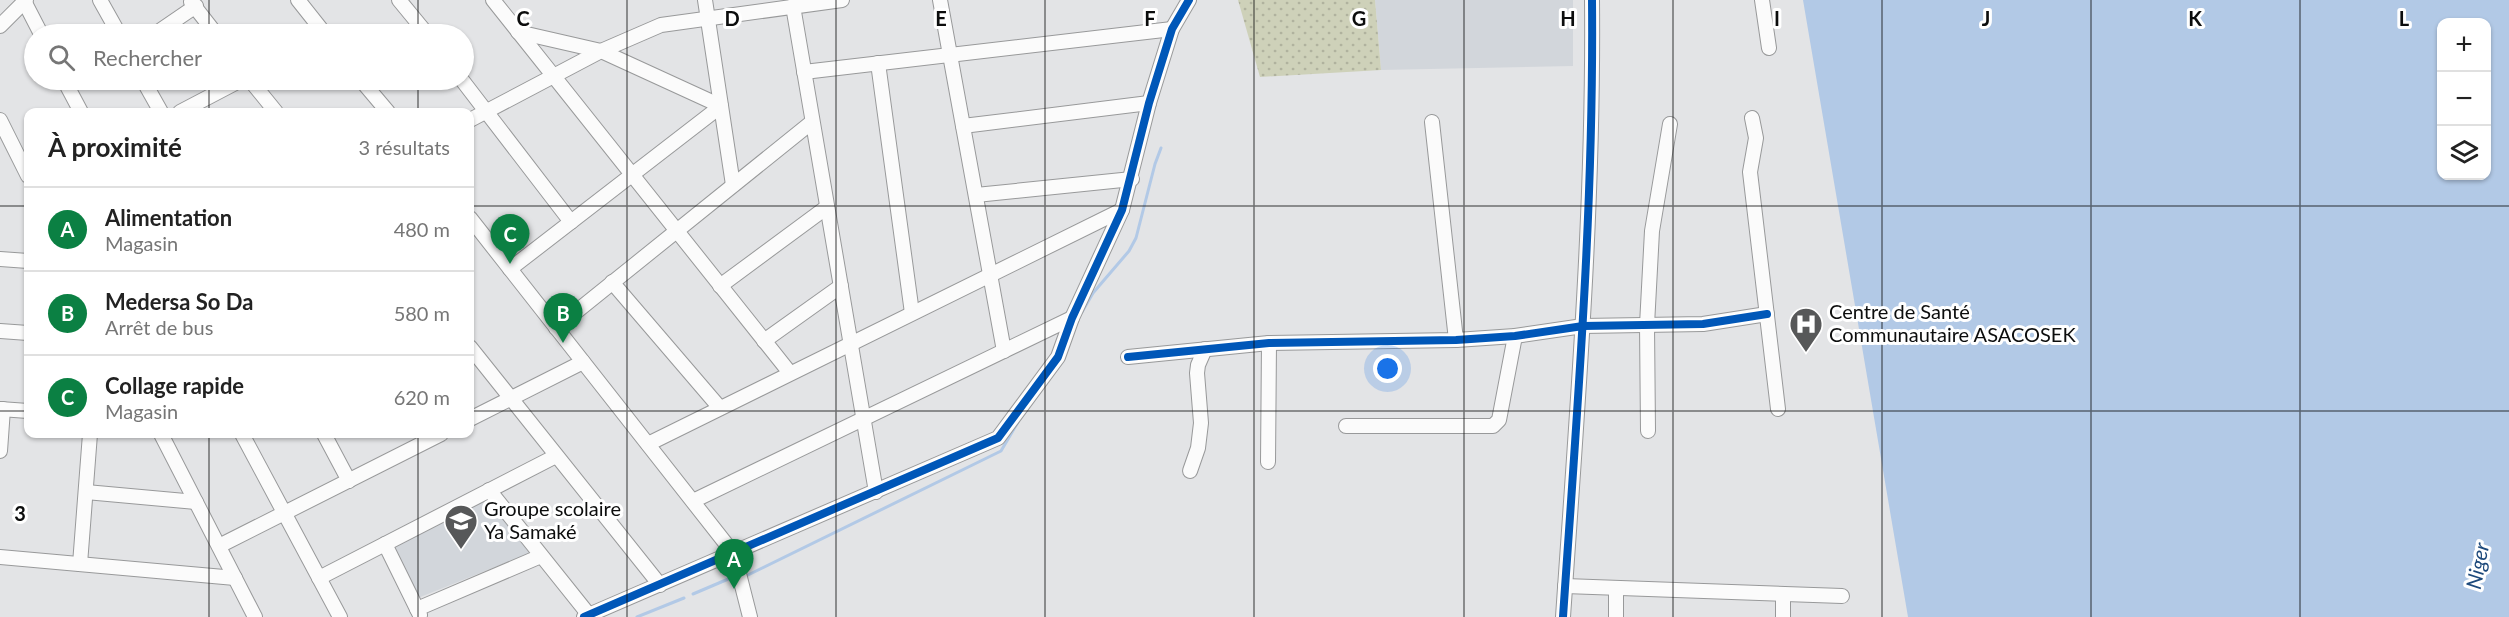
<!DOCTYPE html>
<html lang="fr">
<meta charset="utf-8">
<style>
:root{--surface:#fff;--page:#f2f2f2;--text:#222;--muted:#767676;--line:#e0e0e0;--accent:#0b8043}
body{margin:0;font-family:Lato,sans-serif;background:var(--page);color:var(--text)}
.controls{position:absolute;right:18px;top:18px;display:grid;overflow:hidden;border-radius:12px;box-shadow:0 2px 4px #0004}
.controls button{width:54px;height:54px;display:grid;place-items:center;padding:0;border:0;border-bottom:2px solid var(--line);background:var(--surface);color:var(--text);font:30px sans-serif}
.you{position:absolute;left:1388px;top:369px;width:21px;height:21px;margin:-15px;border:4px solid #fff;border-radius:50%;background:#1a73e8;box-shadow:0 0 0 9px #1a73e833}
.badge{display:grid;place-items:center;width:39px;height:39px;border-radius:50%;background:var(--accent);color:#fff;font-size:20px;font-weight:700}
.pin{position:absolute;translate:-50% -50px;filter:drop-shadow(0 2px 3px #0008)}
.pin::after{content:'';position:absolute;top:32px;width:21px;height:18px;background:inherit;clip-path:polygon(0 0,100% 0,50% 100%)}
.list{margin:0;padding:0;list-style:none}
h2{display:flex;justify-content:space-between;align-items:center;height:78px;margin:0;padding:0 24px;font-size:26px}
h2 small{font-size:20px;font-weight:400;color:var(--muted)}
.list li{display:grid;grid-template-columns:39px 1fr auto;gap:18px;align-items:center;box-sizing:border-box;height:84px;padding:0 24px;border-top:2px solid var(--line)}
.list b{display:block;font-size:22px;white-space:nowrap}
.list p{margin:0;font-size:20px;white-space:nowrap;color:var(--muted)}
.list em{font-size:20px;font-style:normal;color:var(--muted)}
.icon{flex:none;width:33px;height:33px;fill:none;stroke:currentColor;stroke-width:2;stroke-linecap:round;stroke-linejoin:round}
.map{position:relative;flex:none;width:2509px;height:617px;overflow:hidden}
.search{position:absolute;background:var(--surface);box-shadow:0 2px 4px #0004;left:24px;top:24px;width:450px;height:66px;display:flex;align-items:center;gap:15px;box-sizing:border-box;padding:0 21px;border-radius:33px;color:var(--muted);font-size:22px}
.panel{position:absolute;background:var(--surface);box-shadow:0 2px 4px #0004;left:24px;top:108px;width:450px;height:330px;border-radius:12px}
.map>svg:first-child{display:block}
.built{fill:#d2d6db}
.garden{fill:url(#garden-dots)}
.water{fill:#b2c9e6;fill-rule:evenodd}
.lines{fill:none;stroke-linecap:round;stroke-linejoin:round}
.stream{stroke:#b2c9e6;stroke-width:3}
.minor-casing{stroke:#98999a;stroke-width:16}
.minor{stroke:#fbfbfb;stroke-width:14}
.cycleway-casing{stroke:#fff;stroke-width:11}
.cycleway{stroke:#0057b8;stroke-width:8}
.grid{fill:none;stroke:#0c0d0d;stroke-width:1.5;stroke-opacity:0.55}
.labels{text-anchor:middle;stroke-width:6;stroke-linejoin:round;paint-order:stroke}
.poi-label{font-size:20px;fill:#0c0d0d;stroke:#fff;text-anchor:start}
.water-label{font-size:21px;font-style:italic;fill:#1d497b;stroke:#fff}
.grid-label{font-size:20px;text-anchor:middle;font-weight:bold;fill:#0c0d0d;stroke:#fff;stroke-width:6;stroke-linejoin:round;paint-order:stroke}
</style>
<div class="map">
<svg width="2509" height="617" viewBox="0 0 2509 617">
<defs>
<pattern id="garden-dots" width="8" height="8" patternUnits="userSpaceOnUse" patternTransform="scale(1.5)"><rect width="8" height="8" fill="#ced1b9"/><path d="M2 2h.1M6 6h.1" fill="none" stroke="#b0b29e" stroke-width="1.8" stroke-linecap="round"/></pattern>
</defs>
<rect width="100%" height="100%" fill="#e3e4e6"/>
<g class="built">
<path d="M1375,0H1573V66L1381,70Z"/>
<path d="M485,497L530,553L418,598L393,547Z"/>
</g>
<path class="garden" d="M1238,0H1375L1381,70L1260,77Z"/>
<path class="water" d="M1803,0H2509V617H1908ZM2442,22H2486V176H2442Z"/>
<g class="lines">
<g class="stream">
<path d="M1082,312L1093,293L1129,251L1136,238L1155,164L1161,148"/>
<path d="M748,575L1001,451L1018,422"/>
<path d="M693,594L733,577"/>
<path d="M637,617L684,598"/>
</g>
<defs>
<g id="minor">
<path d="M100,0L119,34"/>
<path d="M298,0L325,34"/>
<path d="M399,0L427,34"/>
<path d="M493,0L790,373"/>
<path d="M705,0L733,185"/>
<path d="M940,0L1004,351"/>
<path d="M1762,0L1769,48"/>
<path d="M24,1L41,34"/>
<path d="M191,2L216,34"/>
<path d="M793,6L876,492"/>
<path d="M0,26L26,0"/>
<path d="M155,34L196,6"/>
<path d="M878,63L912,313"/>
<path d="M804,72L1172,29"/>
<path d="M64,80L81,112"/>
<path d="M143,80L161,112"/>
<path d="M250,80L276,112"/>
<path d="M361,80L388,112"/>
<path d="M462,80L571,222"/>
<path d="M180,112L241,80"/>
<path d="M1752,118L1756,138L1750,172L1778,409"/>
<path d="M0,120L28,176"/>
<path d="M470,120L601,51L661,25L842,0"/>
<path d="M1432,122L1456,340"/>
<path d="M963,126L1149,103"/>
<path d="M976,195L1132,179"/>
<path d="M470,218L734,554L750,617"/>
<path d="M0,259L28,261"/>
<path d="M510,269L721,106L601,51L518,32"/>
<path d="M612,282L720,408"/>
<path d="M720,286L827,207"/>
<path d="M556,328L812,122"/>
<path d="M0,331L28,333"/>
<path d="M764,341L841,286"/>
<path d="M470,347L660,585"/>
<path d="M1128,357L1269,343L1456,340L1515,336L1583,326L1703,324L1767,314"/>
<path d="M0,409L28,411"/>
<path d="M470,419L583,362"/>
<path d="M1346,426H1493L1499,420L1515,336"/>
<path d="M1648,431L1647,325L1652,231L1670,124"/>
<path d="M161,434L255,617"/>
<path d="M242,434L340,617"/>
<path d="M324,434L349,481"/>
<path d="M648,444L1122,210"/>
<path d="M0,451L3,409"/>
<path d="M1268,462L1269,343"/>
<path d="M1190,471L1198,448L1201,423L1197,373L1198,365L1205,349"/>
<path d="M489,490L589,615"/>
<path d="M86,492L196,502"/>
<path d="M693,501L1072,318"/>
<path d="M385,544L420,615"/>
<path d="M219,546L441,434"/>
<path d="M0,557L235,578"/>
<path d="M80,564L90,434"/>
<path d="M319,578L556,456"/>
<path d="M1565,586L1842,596"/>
<path d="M417,609L541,556"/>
<path d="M584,617L998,438L1058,357L1072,318L1122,210L1149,103L1172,29L1189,0"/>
<path d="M1563,617C1577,412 1594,206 1592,0"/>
<path d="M1616,617V588"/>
<path d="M1783,617V594"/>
</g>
</defs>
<use href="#minor" class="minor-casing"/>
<use href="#minor" class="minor"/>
<defs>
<g id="cycleway">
<path d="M1128,357L1269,343L1456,340L1515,336L1583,326L1703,324L1767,314"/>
<path d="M584,617L998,438L1058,357L1072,318L1122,210L1149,103L1172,29L1189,0"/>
<path d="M1563,617C1577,412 1594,206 1592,0"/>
</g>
</defs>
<use href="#cycleway" class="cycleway-casing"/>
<use href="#cycleway" class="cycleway"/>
</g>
<path class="grid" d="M209,0V34M418,0V34M627,0V617M836,0V617M1045,0V617M1254,0V617M1464,0V617M1673,0V617M1882,0V617M2091,0V617M2300,0V617M209,80V112M418,80V112M0,206H28M470,206H2509M0,411H28M470,411H2509M209,434V617M418,434V617"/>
<defs>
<symbol id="hospital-pin" viewBox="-11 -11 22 30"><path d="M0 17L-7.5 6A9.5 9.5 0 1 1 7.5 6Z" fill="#575859" stroke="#fff"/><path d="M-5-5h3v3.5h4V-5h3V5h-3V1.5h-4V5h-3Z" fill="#fff"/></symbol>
<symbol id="school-pin" viewBox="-11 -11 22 30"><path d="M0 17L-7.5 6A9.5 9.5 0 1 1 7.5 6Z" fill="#575859" stroke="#fff"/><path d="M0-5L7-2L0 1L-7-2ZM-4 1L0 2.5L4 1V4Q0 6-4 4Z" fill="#fff"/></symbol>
</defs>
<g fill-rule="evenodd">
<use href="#hospital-pin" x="1787" y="305" width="38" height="52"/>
<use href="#school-pin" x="442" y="502" width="38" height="52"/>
</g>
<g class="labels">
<g class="poi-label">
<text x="1829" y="319">Centre de Santé<tspan x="1829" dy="23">Communautaire ASACOSEK</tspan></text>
<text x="484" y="516">Groupe scolaire<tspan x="484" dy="23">Ya Samaké</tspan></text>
</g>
<g class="water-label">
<text transform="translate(2478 566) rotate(-79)" y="7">Niger</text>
</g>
</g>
<g class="grid-label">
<text x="523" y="26">C</text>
<text x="732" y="26">D</text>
<text x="941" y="26">E</text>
<text x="1150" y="26">F</text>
<text x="1359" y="26">G</text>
<text x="1568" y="26">H</text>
<text x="1777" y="26">I</text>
<text x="1986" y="26">J</text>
<text x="2195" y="26">K</text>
<text x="2404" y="26">L</text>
<text x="20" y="521">3</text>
</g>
</svg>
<div class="controls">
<button>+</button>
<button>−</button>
<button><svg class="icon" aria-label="layers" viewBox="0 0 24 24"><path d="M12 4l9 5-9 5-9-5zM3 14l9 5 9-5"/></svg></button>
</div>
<div class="you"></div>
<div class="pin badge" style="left:734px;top:589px">A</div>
<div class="pin badge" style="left:563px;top:343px">B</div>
<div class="pin badge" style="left:510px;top:264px">C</div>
<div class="search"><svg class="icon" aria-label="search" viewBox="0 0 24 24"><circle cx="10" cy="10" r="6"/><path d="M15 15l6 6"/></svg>Rechercher</div>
<section class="panel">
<h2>À proximité<small>3 résultats</small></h2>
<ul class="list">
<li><span class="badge">A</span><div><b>Alimentation</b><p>Magasin</p></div><em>480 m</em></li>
<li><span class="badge">B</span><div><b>Medersa So Da</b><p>Arrêt de bus</p></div><em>580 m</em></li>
<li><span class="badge">C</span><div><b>Collage rapide</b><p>Magasin</p></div><em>620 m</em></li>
</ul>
</section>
</div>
